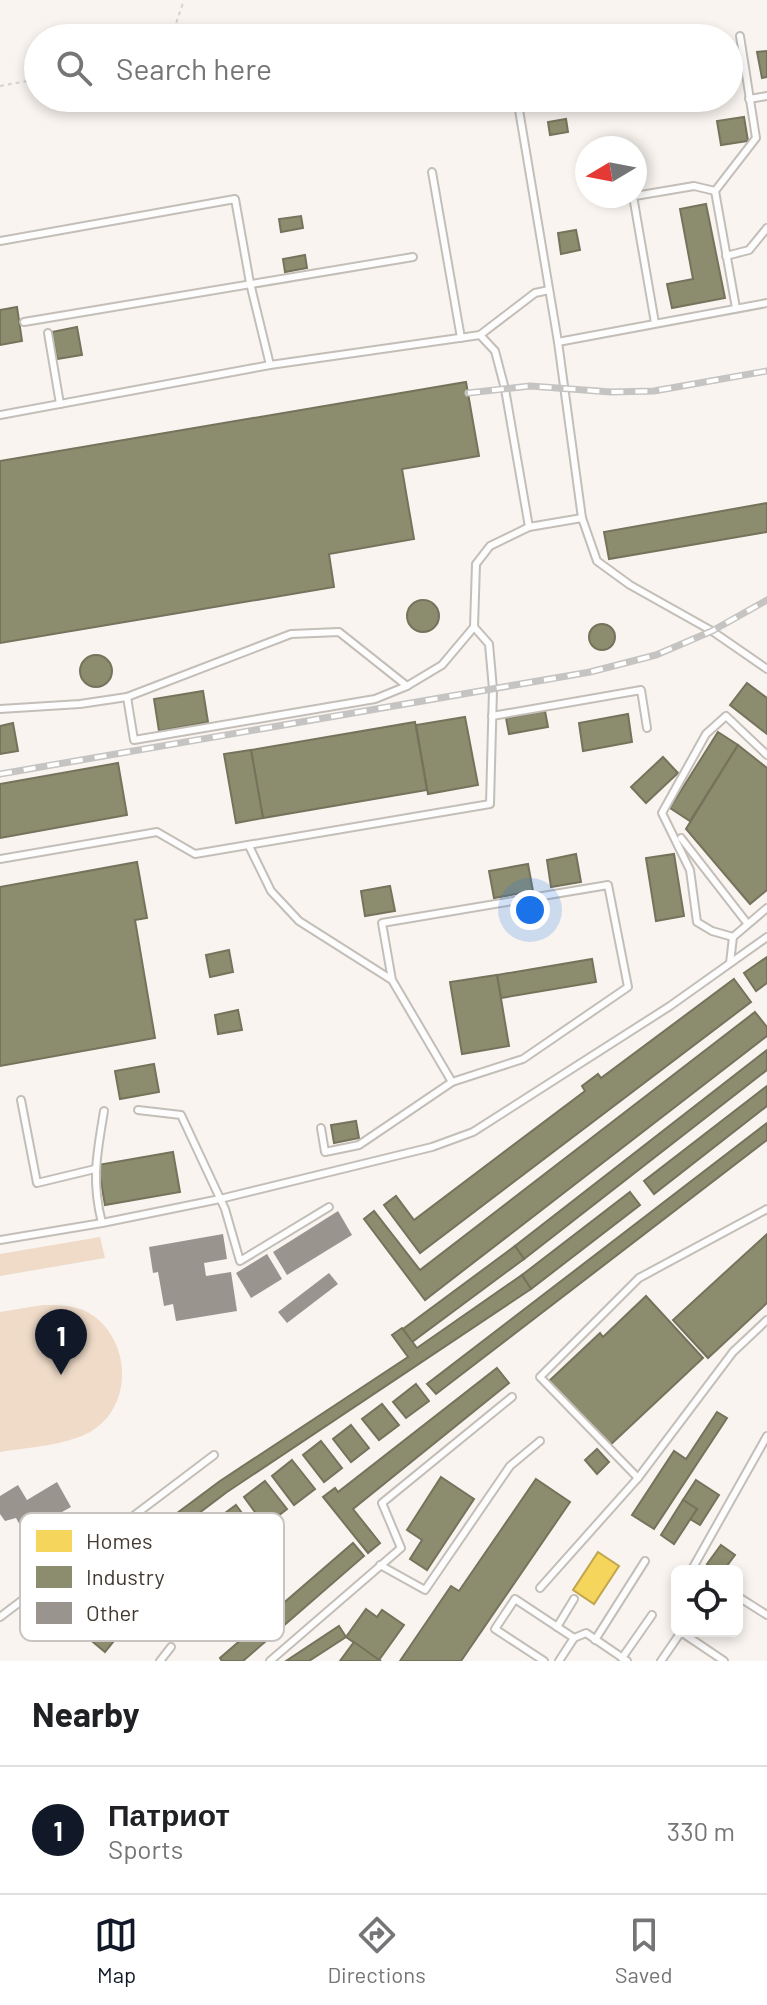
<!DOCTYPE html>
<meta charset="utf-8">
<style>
:root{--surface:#fff;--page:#f6f6f6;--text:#202124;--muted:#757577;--line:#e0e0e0;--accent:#111827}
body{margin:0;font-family:Barlow,sans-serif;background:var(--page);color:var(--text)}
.controls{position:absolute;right:24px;bottom:24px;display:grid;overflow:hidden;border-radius:12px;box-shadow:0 4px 12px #0003}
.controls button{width:72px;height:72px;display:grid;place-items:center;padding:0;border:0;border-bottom:2px solid var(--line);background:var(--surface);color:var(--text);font:40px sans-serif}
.compass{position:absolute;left:575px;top:136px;width:72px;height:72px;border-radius:50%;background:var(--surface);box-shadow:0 4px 12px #0003;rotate:260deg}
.you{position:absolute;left:530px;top:910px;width:28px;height:28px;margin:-20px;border:6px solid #fff;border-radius:50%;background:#1a73e8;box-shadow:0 0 0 12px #1a73e833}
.badge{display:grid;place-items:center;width:52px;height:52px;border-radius:50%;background:var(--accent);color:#fff;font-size:26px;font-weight:700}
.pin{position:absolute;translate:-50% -66px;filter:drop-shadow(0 2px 4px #0008)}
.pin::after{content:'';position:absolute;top:42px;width:28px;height:24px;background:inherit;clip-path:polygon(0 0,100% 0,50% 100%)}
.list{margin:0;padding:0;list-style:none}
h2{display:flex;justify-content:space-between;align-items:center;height:104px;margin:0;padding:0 32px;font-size:34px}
h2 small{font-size:26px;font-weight:400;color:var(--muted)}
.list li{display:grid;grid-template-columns:52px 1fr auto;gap:24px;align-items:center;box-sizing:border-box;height:128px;padding:0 32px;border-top:2px solid var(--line)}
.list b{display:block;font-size:30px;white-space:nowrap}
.list p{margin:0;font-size:26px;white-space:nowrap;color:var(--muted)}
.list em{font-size:26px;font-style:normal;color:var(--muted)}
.icon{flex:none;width:44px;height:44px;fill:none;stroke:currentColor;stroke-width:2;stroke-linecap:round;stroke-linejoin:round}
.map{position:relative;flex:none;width:767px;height:1661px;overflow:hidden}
.search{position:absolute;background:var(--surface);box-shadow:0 4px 12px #0003;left:24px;right:24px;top:24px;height:88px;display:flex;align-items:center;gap:20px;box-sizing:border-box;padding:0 28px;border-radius:44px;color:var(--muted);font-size:30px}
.sheet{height:232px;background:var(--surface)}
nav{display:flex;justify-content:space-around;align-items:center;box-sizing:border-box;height:112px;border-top:2px solid var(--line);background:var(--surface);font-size:22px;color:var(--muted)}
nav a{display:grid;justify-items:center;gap:4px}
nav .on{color:var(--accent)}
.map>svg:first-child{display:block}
.green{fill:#efdbc8}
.homes{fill:#f6d55c;stroke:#c0a64f;stroke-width:2}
.industry{fill:#8c8c6e;stroke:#76735c;stroke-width:2}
.building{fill:#9a948f}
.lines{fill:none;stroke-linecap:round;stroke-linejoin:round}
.lane-casing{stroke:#c4beb8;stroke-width:10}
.path{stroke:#d5d3d0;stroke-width:2;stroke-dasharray:4 4;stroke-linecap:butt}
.lane{stroke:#fefdfd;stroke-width:6}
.rail-casing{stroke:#c5c4c2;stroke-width:7}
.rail{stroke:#fff;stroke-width:4;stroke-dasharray:12;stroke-linecap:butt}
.key{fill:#fff;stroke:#c7c4c2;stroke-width:2}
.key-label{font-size:22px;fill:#433a32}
</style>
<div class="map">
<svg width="767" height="1661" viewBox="0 0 767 1661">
<rect width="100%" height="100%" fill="#f9f4ef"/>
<g class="green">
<path d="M100,1237L105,1258L0,1276V1254Z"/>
<path d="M43,1305C61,1305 80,1305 95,1317C132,1346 132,1408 90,1432C64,1446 29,1447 0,1452V1312Z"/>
</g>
<path class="homes" d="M598,1552L619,1566L594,1604L573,1590Z"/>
<g class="industry">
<path d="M767,51V77L762,78L757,52Z"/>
<path d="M744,117L748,141L721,145L717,121Z"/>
<path d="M566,119L568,132L550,135L548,122Z"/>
<path d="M706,204L725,298L672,308L667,284L693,279L680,209Z"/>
<path d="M301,216L303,228L281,232L279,219Z"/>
<path d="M576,230L580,250L561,254L558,233Z"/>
<path d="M305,255L307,268L285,272L283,259Z"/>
<path d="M17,307L22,341L0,345V310Z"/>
<path d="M77,327L82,355L57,359L52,332Z"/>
<path d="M466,382L479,456L402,469L414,539L329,554L334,587L0,643V461Z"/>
<path d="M767,503V532L609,559L604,532Z"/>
<circle cx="423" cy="616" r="16"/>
<circle cx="602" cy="637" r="13"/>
<circle cx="96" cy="671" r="16"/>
<path d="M747,683L767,698V734L730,705Z"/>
<path d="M203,691L208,722L159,731L154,699Z"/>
<path d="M545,711L548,727L509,734L506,718Z"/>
<path d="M628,714L632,742L583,751L579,723Z"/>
<path d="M465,717L478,785L428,794L416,725Z"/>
<path d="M415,722L427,790L263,818L251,750Z"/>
<path d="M13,723L18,751L0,754V726Z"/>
<path d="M718,732L738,745L690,821L670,808Z"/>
<path d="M738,745L767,768V890L750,904L686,829Z"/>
<path d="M251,750L263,818L236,823L224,754Z"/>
<path d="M663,757L678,773L646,803L631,787Z"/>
<path d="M118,763L127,815L0,838V784Z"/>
<path d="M576,854L581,882L551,887L547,860Z"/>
<path d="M674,854L684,916L656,921L646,858Z"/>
<path d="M137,862L147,918L135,920L155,1038L0,1066V887Z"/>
<path d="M528,864L533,891L494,898L489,871Z"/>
<path d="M390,886L395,911L365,916L361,891Z"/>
<path d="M229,950L233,972L210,977L206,955Z"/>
<path d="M767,957V983L756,991L744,973Z"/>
<path d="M592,959L596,982L501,998L497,975Z"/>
<path d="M497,975L509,1046L462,1054L450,982Z"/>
<path d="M734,979L751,1002L420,1253L384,1205L396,1196L414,1220L585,1091L582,1086L598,1074L601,1078Z"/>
<path d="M238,1010L242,1030L218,1034L215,1015Z"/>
<path d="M755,1012L767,1027V1036L425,1300L364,1219L374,1211L420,1270Z"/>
<path d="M767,1050V1070L524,1259L515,1246Z"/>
<path d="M154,1064L159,1092L120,1099L115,1071Z"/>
<path d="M767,1086V1106L654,1194L644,1181Z"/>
<path d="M356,1121L359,1138L334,1143L331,1125Z"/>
<path d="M767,1123V1140L436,1394L427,1384Z"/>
<path d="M173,1152L180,1192L105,1205L98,1165Z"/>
<path d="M630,1192L640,1205L531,1289L522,1275Z"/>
<path d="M767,1234V1303L708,1358L673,1320Z"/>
<path d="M515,1246L524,1259L412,1342L403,1329Z"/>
<path d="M522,1275L531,1289L227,1492L76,1606L82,1611L71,1622L56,1607L66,1596L220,1481L408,1357L392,1335L402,1328L417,1348Z"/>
<path d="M646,1296L703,1358L608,1447L548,1382L600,1333L603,1337Z"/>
<path d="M497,1368L509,1383L353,1509L380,1543L368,1553L323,1497L335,1488L338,1492Z"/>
<path d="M416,1384L429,1401L406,1418L393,1402Z"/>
<path d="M382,1404L399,1425L379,1440L362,1419Z"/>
<path d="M717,1412L727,1418L654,1529L632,1515L674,1451L686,1459Z"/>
<path d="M351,1425L369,1448L351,1462L333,1439Z"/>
<path d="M321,1441L342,1468L324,1482L303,1455Z"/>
<path d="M597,1449L609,1462L597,1474L585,1460Z"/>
<path d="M292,1460L315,1489L294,1505L272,1476Z"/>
<path d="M441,1477L474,1499L427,1570L410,1559L422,1540L407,1530Z"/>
<path d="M536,1479L570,1502L461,1661H400L451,1586L459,1591Z"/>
<path d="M696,1480L719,1495L700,1525L690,1519L697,1509L683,1500Z"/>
<path d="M265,1481L287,1509L265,1526L244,1497Z"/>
<path d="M683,1500L697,1509L674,1544L661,1535Z"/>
<path d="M236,1505L257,1533L238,1547L217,1519Z"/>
<path d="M353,1543L364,1556L243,1661H222L220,1658Z"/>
<path d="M721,1545L735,1555L723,1571H716L707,1564Z"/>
<path d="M366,1609L377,1617L382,1610L404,1625L379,1660L346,1637Z"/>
<path d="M89,1620L114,1641L105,1652L80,1631Z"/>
<path d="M339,1626L346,1637L309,1661H286Z"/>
<path d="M354,1642L379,1660L381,1661H340Z"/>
</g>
<g class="building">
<path d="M338,1211L352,1235L287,1275L273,1252Z"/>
<path d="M223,1234L227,1259L204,1263L206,1276L231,1272L237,1311L176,1321L173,1304L164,1306L158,1272L153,1273L149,1247Z"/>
<path d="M267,1254L282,1279L251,1298L236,1273Z"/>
<path d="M329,1273L338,1284L287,1323L278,1312Z"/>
<path d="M57,1482L71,1507L53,1517L69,1545L40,1561L16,1518L5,1521L0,1514V1496L18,1485L27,1500Z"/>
</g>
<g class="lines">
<defs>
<g id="lane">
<path d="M729,70L745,68"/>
<path d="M517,98L558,342"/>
<path d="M749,99L767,96"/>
<path d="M432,172L461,338"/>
<path d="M635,196H633L655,323"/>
<path d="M635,196L694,186L715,191"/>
<path d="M0,241L235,199L250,283L270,365"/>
<path d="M726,256L749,250L767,228"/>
<path d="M767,303L558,342L582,518L597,561L630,585L712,631L767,669"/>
<path d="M736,308L715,191L756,138L740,36"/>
<path d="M24,322L413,257"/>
<path d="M48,333L60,404"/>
<path d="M480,335L495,351L505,389L529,527"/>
<path d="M0,415L270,365L480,335L535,293L549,290"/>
<path d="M127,697L134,740L375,699L407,686L442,665L474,627L476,564L490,546L529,527L582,518"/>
<path d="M0,709L80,704L127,697L291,634L339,632L407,686"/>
<path d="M492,716L641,690L647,728"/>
<path d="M681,838L747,923"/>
<path d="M249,846L271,891L299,921L392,980L382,923L608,885L628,987L523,1059L452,1082L392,980"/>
<path d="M0,859L157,832L195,854L490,804L493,689L489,644L474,627"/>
<path d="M733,937L712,931L697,922L690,870L662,813L706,734L726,716L767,755"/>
<path d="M730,963L733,937L767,908"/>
<path d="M21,1100L37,1183L95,1169"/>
<path d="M138,1110L181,1115L225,1209L240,1261L329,1207"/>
<path d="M321,1128L325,1152L359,1145L452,1082"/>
<path d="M102,1223C91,1180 97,1154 104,1111"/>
<path d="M0,1240L102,1223L220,1199L432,1147L473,1132L670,1006L767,937"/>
<path d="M638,1478L540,1377L639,1278L767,1209"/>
<path d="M380,1565L425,1590L510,1466L540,1441"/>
<path d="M691,1571L767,1436"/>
<path d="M540,1588L638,1478L733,1352L767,1320"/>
<path d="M737,1596L767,1615"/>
<path d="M0,1617L214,1455"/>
<path d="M557,1627L574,1599"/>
<path d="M595,1640L645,1561"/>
<path d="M622,1658L652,1615"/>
<path d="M160,1661L171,1647"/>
<path d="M270,1661L401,1548L382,1503L512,1397"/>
<path d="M544,1661L495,1629L515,1599L574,1638"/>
<path d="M559,1661L574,1638L586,1633L627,1661"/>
<path d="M661,1661L681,1632L724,1661"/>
</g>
</defs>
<use href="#lane" class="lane-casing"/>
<g class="path">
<path d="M171,38L184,0"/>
<path d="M0,86L38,79"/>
</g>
<use href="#lane" class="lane"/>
<defs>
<g id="rail">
<path d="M468,393L530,386L611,392L654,391L767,371"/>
<path d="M0,774L590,672L656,655L712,631L767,600"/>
</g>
</defs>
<use href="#rail" class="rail-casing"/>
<use href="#rail" class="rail"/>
</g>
<rect x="20" y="1513" width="264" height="128" rx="12" class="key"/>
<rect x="36" y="1530" width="36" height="22" fill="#f6d55c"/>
<rect x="36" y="1566" width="36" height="22" fill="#8c8c6e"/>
<rect x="36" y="1602" width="36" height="22" fill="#9a948f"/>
<g class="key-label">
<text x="86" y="1549">Homes</text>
<text x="86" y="1585">Industry</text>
<text x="86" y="1621">Other</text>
</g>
</svg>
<div class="controls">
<button><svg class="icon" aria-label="locate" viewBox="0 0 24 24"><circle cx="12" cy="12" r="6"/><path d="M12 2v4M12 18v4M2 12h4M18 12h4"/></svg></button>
</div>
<svg class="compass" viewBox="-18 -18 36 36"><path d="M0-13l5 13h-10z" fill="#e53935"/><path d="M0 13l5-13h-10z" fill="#757577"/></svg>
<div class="you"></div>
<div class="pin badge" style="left:61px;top:1375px">1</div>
<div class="search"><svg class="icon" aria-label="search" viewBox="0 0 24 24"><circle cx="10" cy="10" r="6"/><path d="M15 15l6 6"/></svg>Search here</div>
</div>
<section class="sheet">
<h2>Nearby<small></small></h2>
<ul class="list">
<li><span class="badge">1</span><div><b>Патриот</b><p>Sports</p></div><em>330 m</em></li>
</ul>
</section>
<nav>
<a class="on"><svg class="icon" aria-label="map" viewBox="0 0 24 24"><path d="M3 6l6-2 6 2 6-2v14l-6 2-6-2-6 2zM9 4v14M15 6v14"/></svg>Map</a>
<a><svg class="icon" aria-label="directions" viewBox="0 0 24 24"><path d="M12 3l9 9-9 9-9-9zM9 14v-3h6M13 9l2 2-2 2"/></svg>Directions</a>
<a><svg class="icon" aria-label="saved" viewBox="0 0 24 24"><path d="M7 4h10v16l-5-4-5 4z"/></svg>Saved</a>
</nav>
